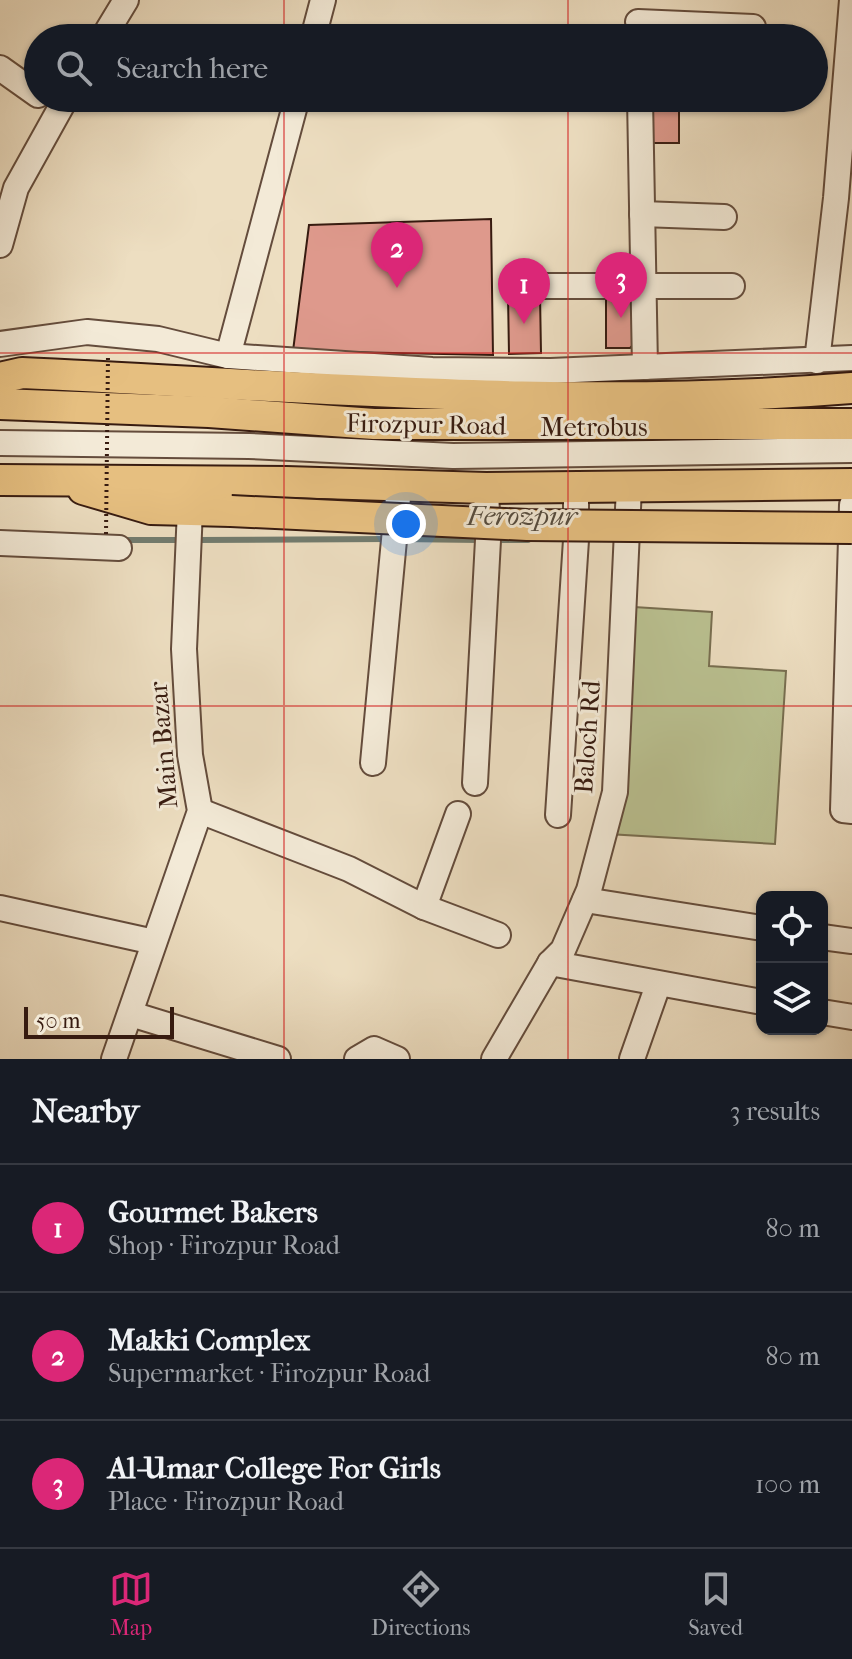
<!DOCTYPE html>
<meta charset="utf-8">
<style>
:root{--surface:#171b24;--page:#242831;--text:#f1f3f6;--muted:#9ea1a6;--line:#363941;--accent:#db2777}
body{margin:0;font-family:"IM FELL French Canon",serif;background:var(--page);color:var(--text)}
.controls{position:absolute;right:24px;bottom:24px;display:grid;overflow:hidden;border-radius:16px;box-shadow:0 2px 6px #0004}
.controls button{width:72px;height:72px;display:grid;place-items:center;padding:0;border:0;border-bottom:2px solid var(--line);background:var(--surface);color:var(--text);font:40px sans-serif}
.scale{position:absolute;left:24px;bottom:20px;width:150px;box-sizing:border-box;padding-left:8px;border:4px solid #371b10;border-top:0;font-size:22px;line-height:28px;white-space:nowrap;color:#371b10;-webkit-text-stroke:6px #f3ead7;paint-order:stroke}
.you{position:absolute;left:406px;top:524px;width:28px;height:28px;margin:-20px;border:6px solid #fff;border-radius:50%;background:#1a73e8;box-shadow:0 0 0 12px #1a73e833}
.badge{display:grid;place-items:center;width:52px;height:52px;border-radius:50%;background:var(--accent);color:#fff;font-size:26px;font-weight:700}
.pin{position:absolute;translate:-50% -66px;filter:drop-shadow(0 2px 4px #0008)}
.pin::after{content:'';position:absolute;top:42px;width:28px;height:24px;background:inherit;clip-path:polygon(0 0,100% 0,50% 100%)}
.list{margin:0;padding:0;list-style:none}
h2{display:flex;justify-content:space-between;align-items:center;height:104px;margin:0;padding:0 32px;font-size:34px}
h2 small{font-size:26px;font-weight:400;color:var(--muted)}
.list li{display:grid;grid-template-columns:52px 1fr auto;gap:24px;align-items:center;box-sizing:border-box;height:128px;padding:0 32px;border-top:2px solid var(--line)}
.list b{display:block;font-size:30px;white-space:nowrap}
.list p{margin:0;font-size:26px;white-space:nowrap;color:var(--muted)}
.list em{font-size:26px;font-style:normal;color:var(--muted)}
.icon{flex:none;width:44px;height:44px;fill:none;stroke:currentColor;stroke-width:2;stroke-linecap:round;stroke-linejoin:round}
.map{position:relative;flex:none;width:852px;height:1059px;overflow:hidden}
.search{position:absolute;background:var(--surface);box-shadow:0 2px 6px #0004;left:24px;right:24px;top:24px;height:88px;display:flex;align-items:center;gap:20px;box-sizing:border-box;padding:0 28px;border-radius:44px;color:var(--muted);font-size:30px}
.sheet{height:488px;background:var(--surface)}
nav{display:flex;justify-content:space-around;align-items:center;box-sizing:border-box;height:112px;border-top:2px solid var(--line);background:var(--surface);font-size:22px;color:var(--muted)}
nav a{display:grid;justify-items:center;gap:4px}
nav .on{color:var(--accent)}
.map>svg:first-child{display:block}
.green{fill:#bac191;stroke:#786e50;stroke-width:2}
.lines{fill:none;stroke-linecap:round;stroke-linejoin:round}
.stream{stroke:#727c6f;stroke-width:6}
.building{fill:#de998c;stroke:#371b10;stroke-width:2}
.minor-casing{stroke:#644c3c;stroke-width:28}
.major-casing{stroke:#371b10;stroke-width:34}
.minor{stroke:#f3ead7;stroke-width:24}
.major{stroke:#e6bf80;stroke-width:30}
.major-bridge-casing{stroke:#371b10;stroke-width:34;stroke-linecap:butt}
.path-bridge{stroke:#371b10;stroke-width:4;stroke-dasharray:2 4;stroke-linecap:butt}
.major-bridge{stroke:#e6bf80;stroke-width:30}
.grid{fill:none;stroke:#d62828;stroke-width:2;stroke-opacity:0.55}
.labels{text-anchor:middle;stroke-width:6;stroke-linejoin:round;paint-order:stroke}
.street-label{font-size:26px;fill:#371b10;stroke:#f3ead7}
.water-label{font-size:28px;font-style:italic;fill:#554c3f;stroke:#f3ead7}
</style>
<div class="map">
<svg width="852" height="1059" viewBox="0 0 852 1059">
<rect width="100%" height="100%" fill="#eddec1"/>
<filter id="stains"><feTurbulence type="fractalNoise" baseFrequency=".0025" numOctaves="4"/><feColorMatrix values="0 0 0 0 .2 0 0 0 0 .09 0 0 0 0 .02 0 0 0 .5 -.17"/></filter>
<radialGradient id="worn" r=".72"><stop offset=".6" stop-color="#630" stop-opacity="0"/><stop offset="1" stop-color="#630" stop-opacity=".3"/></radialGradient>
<path class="green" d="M634,607L712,612L709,666L786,671L775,844L608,834Z"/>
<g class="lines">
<g class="stream">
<path d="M400,539L480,540"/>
<path d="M120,540H184"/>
<path d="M196,540L388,539"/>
<path d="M492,540H528"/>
</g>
</g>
<g class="building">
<rect x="651" y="101" width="28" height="42"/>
<path d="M491,219L493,355L293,351L309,225Z"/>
<path d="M606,294H635L636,342L630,348H606Z"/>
<path d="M508,295H540L541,353L509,354Z"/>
</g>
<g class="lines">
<defs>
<g id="minor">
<path d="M638,22L753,27"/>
<path d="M103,38L126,0"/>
<path d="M313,38L323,0"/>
<path d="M0,68L38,95"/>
<path d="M640,98L645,367"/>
<path d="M642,214L724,217"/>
<path d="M0,245L16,188L66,98"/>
<path d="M533,286H732"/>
<path d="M0,344L87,332L158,339L228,356L432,370L551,371L852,358"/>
<path d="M228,356L297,98"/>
<path d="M817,361L836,198L852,0"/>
<path d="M0,443L249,446L453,456L852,450"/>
<path d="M852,505L843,810L852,811"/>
<path d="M0,543L119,548"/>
<path d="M373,763L399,487"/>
<path d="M475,783L488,540L486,488"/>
<path d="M200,811L349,869L424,907L498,935"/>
<path d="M558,815L576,540V488"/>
<path d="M585,900L762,928"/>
<path d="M424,907L458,814"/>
<path d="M0,908L154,942"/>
<path d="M822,937L852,941"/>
<path d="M550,963L762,1002"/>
<path d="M822,1012L852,1017"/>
<path d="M131,1014L278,1059"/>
<path d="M114,1059L200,811L190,755L184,649L190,509"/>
<path d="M357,1059L374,1049L397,1059"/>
<path d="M494,1059L550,963L563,950L589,890L615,792L629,487"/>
<path d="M632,1059L658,985"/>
</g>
<g id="major">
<path d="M0,378L22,373C302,386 572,411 852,388"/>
<path d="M0,404L209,412L374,424H852"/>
<path d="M0,480L286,482L486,488L852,484"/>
<path d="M83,489L151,509L231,511"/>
</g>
</defs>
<use href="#minor" class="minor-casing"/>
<use href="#major" class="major-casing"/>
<use href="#minor" class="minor"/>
<use href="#major" class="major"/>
<defs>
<path id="major-bridge" d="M231,511L527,525L852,528"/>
</defs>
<use href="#major-bridge" class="major-bridge-casing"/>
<path class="path-bridge" d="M106,534L108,356"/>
<use href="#major-bridge" class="major-bridge"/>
</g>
<path class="grid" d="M284,0V38M568,0V38M284,98V1059M568,98V1059M0,353H852M0,706H852"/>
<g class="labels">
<g class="street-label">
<text transform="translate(426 424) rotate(1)" y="9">Firozpur Road</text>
<text x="594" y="436">Metrobus</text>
<text transform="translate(587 737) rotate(-86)" y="9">Baloch Rd</text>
<text transform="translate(163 745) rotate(-95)" y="9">Main Bazar</text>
</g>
<g class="water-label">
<text x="522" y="525">Ferozpur</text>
</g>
</g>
<rect width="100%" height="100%" filter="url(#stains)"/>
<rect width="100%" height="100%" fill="url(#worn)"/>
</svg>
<div class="controls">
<button><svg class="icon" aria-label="locate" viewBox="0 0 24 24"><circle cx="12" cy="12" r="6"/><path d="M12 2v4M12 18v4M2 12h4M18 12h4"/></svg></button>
<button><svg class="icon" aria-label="layers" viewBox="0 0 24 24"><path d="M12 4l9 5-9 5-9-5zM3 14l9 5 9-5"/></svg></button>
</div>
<div class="scale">50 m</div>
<div class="you"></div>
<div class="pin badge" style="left:524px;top:324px">1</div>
<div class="pin badge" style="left:397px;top:288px">2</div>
<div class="pin badge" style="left:621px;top:318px">3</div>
<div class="search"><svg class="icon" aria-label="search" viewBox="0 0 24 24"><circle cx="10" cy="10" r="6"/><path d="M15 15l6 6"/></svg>Search here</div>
</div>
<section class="sheet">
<h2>Nearby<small>3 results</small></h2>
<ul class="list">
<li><span class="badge">1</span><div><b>Gourmet Bakers</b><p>Shop · Firozpur Road</p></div><em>80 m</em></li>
<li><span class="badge">2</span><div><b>Makki Complex</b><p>Supermarket · Firozpur Road</p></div><em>80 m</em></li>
<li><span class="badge">3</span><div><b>Al-Umar College For Girls</b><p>Place · Firozpur Road</p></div><em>100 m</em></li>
</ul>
</section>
<nav>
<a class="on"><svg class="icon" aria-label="map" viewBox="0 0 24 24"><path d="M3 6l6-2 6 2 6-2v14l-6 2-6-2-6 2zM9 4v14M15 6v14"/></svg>Map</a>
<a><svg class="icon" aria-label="directions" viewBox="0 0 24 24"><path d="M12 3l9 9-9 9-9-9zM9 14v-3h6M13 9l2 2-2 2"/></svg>Directions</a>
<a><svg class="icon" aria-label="saved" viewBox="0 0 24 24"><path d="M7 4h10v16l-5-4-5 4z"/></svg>Saved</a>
</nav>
